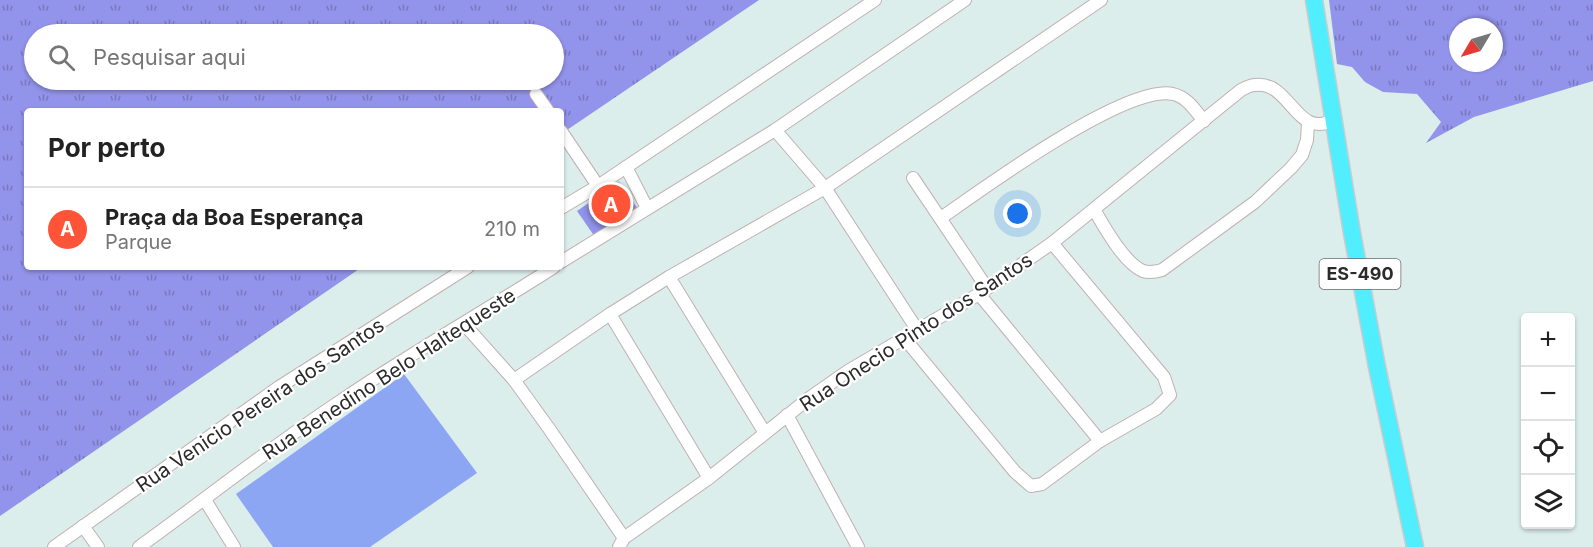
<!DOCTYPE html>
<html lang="pt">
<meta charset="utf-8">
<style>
:root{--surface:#fff;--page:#f6f6f6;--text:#222;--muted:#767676;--line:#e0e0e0;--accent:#ff5437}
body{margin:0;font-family:Inter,sans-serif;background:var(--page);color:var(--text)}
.controls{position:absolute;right:18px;bottom:18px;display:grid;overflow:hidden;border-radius:6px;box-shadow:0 2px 4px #0004}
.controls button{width:54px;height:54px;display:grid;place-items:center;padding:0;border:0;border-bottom:2px solid var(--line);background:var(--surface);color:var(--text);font:30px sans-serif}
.compass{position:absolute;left:1449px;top:18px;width:54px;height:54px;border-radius:50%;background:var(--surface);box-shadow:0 2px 4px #0004;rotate:232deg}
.you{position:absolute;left:1018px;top:214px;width:21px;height:21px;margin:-15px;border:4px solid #fff;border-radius:50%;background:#1a73e8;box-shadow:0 0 0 9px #1a73e833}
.badge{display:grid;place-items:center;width:39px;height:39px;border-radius:50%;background:var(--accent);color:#fff;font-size:20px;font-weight:700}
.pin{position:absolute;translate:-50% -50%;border:3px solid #fff;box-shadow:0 2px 6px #0006}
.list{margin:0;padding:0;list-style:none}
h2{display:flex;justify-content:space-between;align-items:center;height:78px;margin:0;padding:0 24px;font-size:26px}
h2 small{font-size:20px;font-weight:400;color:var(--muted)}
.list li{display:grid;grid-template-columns:39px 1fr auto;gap:18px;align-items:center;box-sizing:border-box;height:84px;padding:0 24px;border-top:2px solid var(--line)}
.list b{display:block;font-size:22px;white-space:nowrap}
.list p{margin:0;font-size:20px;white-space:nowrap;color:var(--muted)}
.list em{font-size:20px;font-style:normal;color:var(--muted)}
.icon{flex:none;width:33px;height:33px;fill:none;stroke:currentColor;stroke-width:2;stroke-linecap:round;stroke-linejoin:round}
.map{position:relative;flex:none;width:1593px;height:547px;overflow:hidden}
.search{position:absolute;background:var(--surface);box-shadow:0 2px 4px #0004;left:24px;top:24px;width:540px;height:66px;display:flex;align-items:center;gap:15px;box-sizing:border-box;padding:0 21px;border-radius:33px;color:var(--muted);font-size:22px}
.panel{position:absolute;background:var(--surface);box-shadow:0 2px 4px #0004;left:24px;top:108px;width:540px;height:162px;border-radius:6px}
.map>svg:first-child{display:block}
.grass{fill:url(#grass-tufts);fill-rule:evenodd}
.park{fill:#9293ea}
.pitch{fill:#8da6f3}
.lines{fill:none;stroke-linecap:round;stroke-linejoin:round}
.minor-casing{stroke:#c0b1af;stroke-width:14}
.major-casing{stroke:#ccc;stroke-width:19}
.minor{stroke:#fff;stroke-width:12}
.major{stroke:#50eeff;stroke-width:16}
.labels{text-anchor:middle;stroke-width:4.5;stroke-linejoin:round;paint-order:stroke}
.shield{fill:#fff;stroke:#6b6b6b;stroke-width:1.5}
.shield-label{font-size:18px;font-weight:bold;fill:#2b2b2b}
.street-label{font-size:20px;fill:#2b2b2b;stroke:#fff}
</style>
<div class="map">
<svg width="1593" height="547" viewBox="0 0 1593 547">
<defs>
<pattern id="grass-tufts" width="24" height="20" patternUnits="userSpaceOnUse" patternTransform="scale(1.5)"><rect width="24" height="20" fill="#9293ea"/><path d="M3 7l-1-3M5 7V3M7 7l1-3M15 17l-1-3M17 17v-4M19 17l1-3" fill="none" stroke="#7778be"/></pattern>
</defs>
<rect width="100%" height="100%" fill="#dbeeec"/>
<g class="grass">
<path d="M0,0H759L561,134V111H27V267H362L0,516ZM34,34H554V80H34Z"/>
<path d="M1329,0H1593V81L1474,117L1426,143L1441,122L1417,94L1383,92L1365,82L1352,67L1337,64ZM1458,27H1494V63H1458Z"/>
</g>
<path class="park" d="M619,182L638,209L595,237L577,211Z"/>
<path class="pitch" d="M404,374L477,473L370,547H273L236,494Z"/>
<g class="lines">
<defs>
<g id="minor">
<path d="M536,94L548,111"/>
<path d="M775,130L825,188L918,331"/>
<path d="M561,131L598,186"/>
<path d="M626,167L647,208"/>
<path d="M913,178L987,288"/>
<path d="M561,208L598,186L875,0"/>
<path d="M1095,211C1105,228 1124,263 1143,271C1149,273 1155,272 1162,270L1255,202L1291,168L1302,155L1307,140L1308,123"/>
<path d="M941,218C982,189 1126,84 1173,94C1187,97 1195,110 1204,121"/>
<path d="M561,262L775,130L965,0"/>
<path d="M669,277L765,433"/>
<path d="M979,294L1100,441"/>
<path d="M610,314L709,478"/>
<path d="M464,324L514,380L550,430L624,538"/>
<path d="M905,339L1015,472L1031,486L1042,484L1100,441L1156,409L1170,395L1164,377L1052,243"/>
<path d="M514,380L610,314L669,277L825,188L1101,0"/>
<path d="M787,415L858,547"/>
<path d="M205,500L234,547"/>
<path d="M83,526L98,547"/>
<path d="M54,547L279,387L468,267"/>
<path d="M139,547C207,498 272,446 342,400C411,353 484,312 554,267"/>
<path d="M619,547L624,538L709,478L808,399L848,371L979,294L1052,243L1241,90C1245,88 1250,85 1255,85C1291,80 1296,142 1335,119"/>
</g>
<path id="major" d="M1314,0L1352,233L1377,367L1415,547"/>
</defs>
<use href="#minor" class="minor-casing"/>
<use href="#major" class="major-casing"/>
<use href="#minor" class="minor"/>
<use href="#major" class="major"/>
</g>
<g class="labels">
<rect class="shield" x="1319.5" y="259" width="81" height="30" rx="4.5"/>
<g class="shield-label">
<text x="1360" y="280">ES-490</text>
</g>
<g class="street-label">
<text transform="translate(916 332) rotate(-33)" y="7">Rua Onecio Pinto dos Santos</text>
<text transform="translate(389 374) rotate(-33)" y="7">Rua Benedino Belo Haltequeste</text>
<text transform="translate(260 405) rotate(-34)" y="7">Rua Venicio Pereira dos Santos</text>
</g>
</g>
</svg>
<div class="controls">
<button>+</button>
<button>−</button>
<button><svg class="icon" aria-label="locate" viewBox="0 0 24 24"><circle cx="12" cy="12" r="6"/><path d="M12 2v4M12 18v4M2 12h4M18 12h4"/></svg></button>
<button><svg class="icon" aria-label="layers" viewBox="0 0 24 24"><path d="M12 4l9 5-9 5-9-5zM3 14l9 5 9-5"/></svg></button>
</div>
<svg class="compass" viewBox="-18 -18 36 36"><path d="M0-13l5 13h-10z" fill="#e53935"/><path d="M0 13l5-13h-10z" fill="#767676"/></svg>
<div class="you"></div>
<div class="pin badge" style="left:611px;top:204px">A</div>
<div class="search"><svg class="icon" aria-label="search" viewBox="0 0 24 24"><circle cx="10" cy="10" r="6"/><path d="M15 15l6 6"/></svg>Pesquisar aqui</div>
<section class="panel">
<h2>Por perto<small></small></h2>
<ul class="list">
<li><span class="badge">A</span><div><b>Praça da Boa Esperança</b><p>Parque</p></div><em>210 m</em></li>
</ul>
</section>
</div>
